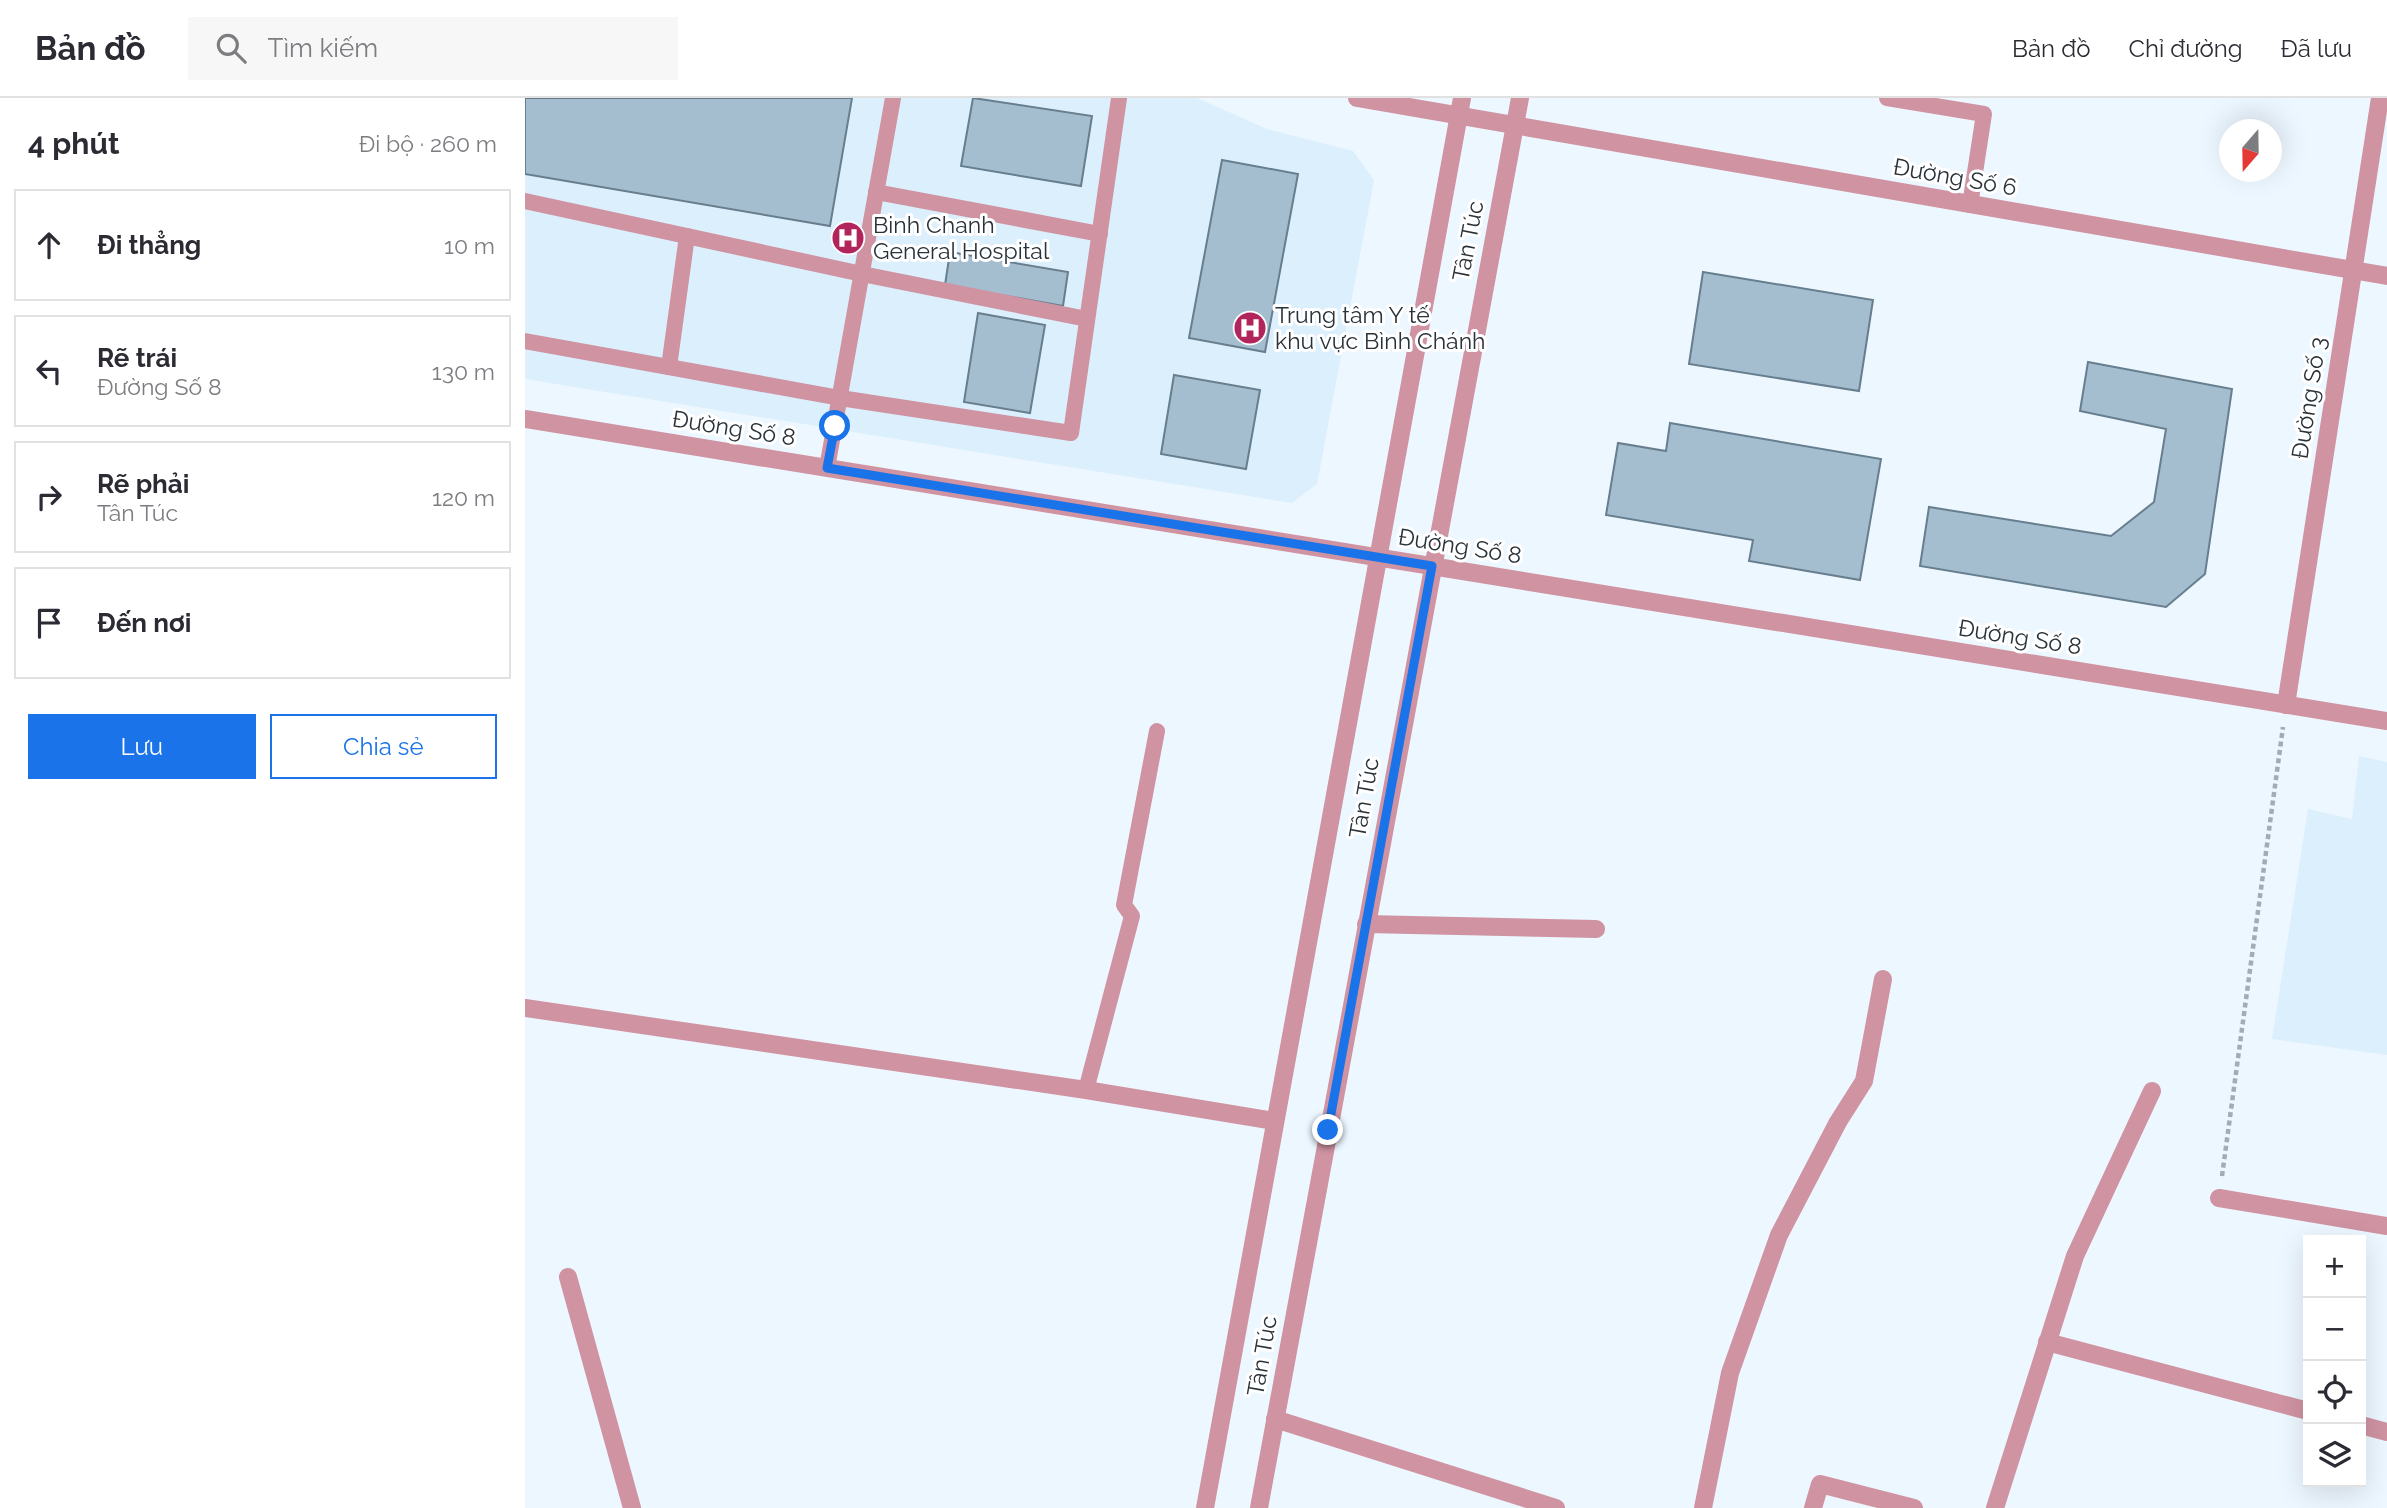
<!DOCTYPE html>
<html lang="vi">
<meta charset="utf-8">
<style>
:root{--surface:#fff;--page:#f7f7f7;--text:#2b2b33;--muted:#7c7c81;--line:#e1e1e2;--accent:#1a73e8}
body{margin:0;font-family:Raleway,sans-serif;background:var(--page);color:var(--text)}
.controls{position:absolute;right:21px;bottom:21px;display:grid;overflow:hidden;border-radius:0px;box-shadow:0 7px 28px #0002}
.controls button{width:63px;height:63px;display:grid;place-items:center;padding:0;border:0;border-bottom:2px solid var(--line);background:var(--surface);color:var(--text);font:35px sans-serif}
.compass{position:absolute;left:1694px;top:21px;width:63px;height:63px;border-radius:50%;background:var(--surface);box-shadow:0 7px 28px #0002;rotate:200deg}
.stop{position:absolute;width:21px;height:21px;margin:-16px;border:5px solid #1a73e8;border-radius:50%;background:#fff}
.stop.end{background:#1a73e8;border-color:#fff;box-shadow:0 2px 7px #0008}
.list{margin:0;padding:0;list-style:none}
h2{display:flex;justify-content:space-between;align-items:center;height:91px;margin:0;padding:0 28px;font-size:30px}
h2 small{font-size:23px;font-weight:400;color:var(--muted)}
.list li{display:grid;grid-template-columns:46px 1fr auto;gap:21px;align-items:center;box-sizing:border-box;height:112px;margin:0 14px 14px;padding:0 14px;border:2px solid var(--line);border-radius:0px}
.list b{display:block;font-size:26px;white-space:nowrap}
.list p{margin:0;font-size:23px;white-space:nowrap;color:var(--muted)}
.list em{font-size:23px;font-style:normal;color:var(--muted)}
.actions{display:flex;gap:14px;padding:21px 28px}
.actions a{flex:1;padding:16px 0;border:2px solid var(--accent);border-radius:0px;text-align:center;font-size:24px;color:var(--accent)}
.actions .main{background:var(--accent);color:#fff}
.icon{flex:none;width:38px;height:38px;fill:none;stroke:currentColor;stroke-width:2;stroke-linecap:round;stroke-linejoin:round}
.map{position:relative;flex:none;width:1862px;height:1410px;overflow:hidden}
header{display:flex;align-items:center;gap:42px;box-sizing:border-box;height:98px;padding:0 35px;background:var(--surface);border-bottom:2px solid var(--line)}
header strong{font-size:33px}
nav{display:flex;gap:38px;margin-inline-start:auto;font-size:24px}
.search{width:490px;height:63px;background:var(--page);display:flex;align-items:center;gap:18px;box-sizing:border-box;padding:0 24px;border-radius:0px;color:var(--muted);font-size:26px}
main{display:flex}
aside{flex:1;background:var(--surface)}
.map>svg:first-child{display:block}
.built{fill:#dceffd}
.building{fill:#a5becf;stroke:#677e8e;stroke-width:2}
.lines{fill:none;stroke-linecap:round;stroke-linejoin:round}
.path{stroke:#a2acb3;stroke-width:4.5;stroke-dasharray:5 3.5;stroke-linecap:butt}
.service{stroke:#cf93a2;stroke-width:16}
.minor{stroke:#cf93a2;stroke-width:18}
.tertiary{stroke:#cf93a2;stroke-width:18}
.route{stroke:#1a73e8;stroke-width:9}
.labels{text-anchor:middle;stroke-width:6;stroke-linejoin:round;paint-order:stroke}
.street-label{font-size:23px;fill:#293239;stroke:#fff}
.poi-label{font-size:23px;fill:#293239;stroke:#fff;text-anchor:start}
</style>
<header>
<strong>Bản đồ</strong>
<div class="search"><svg class="icon" aria-label="search" viewBox="0 0 24 24"><circle cx="10" cy="10" r="6"/><path d="M15 15l6 6"/></svg>Tìm kiếm</div>
<nav><a>Bản đồ</a><a>Chỉ đường</a><a>Đã lưu</a></nav>
</header>
<main>
<aside>
<h2>4 phút<small>Đi bộ · 260 m</small></h2>
<ul class="list">
<li><svg class="icon" aria-label="ahead" viewBox="0 0 24 24"><path d="M12 20V5M6 11l6-6 6 6"/></svg><div><b>Đi thẳng</b></div><em>10 m</em></li>
<li><svg class="icon" aria-label="left" viewBox="0 0 24 24"><path d="M17 20v-9H6M10 6l-5 5 5 5"/></svg><div><b>Rẽ trái</b><p>Đường Số 8</p></div><em>130 m</em></li>
<li><svg class="icon" aria-label="right" viewBox="0 0 24 24"><path d="M7 20v-9h11M14 6l5 5-5 5"/></svg><div><b>Rẽ phải</b><p>Tân Túc</p></div><em>120 m</em></li>
<li><svg class="icon" aria-label="arrive" viewBox="0 0 24 24"><path d="M6 21V4h12l-3 4 3 4H6"/></svg><div><b>Đến nơi</b></div></li>
</ul>
<div class="actions"><a class="main">Lưu</a><a>Chia sẻ</a></div>
</aside>
<div class="map">
<svg width="1862" height="1410" viewBox="0 0 1862 1410">
<rect width="100%" height="100%" fill="#edf7ff"/>
<g class="built">
<path d="M0,0H672L742,31L828,53L849,82L792,386L767,405L0,281Z"/>
<path d="M1834,658L1862,664V957L1747,941L1783,711L1827,721Z"/>
</g>
<g class="building">
<path d="M0,0H327L305,128L0,76Z"/>
<path d="M448,0L567,18L556,88L436,68Z"/>
<path d="M697,62L773,76L740,254L664,240Z"/>
<path d="M425,154L543,174L538,208L420,187Z"/>
<path d="M1178,174L1348,202L1334,293L1164,266Z"/>
<path d="M453,215L520,227L505,315L439,304Z"/>
<path d="M1563,264L1707,291L1680,476L1641,509L1395,468L1404,409L1586,438L1629,404L1641,331L1555,313Z"/>
<path d="M649,277L735,292L721,371L636,356Z"/>
<path d="M1145,325L1356,361L1335,482L1224,463L1228,442L1081,417L1093,345L1141,353Z"/>
</g>
<g class="lines">
<path class="path" d="M1697,1078L1758,629"/>
<g class="service">
<path d="M1362,0L1459,16L1445,107"/>
<path d="M351,94L575,136"/>
<path d="M0,103L337,176L562,221"/>
<path d="M0,243L315,300L546,335L594,0"/>
<path d="M144,269L162,138"/>
<path d="M302,370L368,0"/>
<path d="M561,992L607,818L599,807L632,633"/>
</g>
<g class="minor">
<path d="M832,0L1862,178"/>
<path d="M0,321L1862,623"/>
<path d="M1761,607L1855,0"/>
<path d="M841,826L1071,831"/>
<path d="M0,910L561,992L750,1023"/>
<path d="M1694,1100L1862,1128"/>
<path d="M43,1179L107,1410"/>
<path d="M1522,1244L1783,1313"/>
<path d="M750,1321L1031,1410"/>
<path d="M1836,1327L1862,1334"/>
<path d="M1178,1410L1205,1275L1254,1137L1313,1024L1339,983L1358,881"/>
<path d="M1288,1410L1295,1386L1389,1410"/>
<path d="M1470,1410L1550,1158L1627,993"/>
</g>
<g class="tertiary">
<path d="M680,1410L937,0"/>
<path d="M734,1410L995,0"/>
</g>
</g>
<g class="lines">
<path class="route" d="M310,328L302,370L907,468L803,1032"/>
</g>
<defs>
<symbol id="hospital-disc" viewBox="-11 -11 22 22"><circle r="9.5" fill="#b2255c" stroke="#fff"/><path d="M-5-5h3v3.5h4V-5h3V5h-3V1.5h-4V5h-3Z" fill="#fff"/></symbol>
</defs>
<g fill-rule="evenodd">
<use href="#hospital-disc" x="304" y="121" width="38" height="38"/>
<use href="#hospital-disc" x="706" y="211" width="38" height="38"/>
</g>
<g class="labels">
<g class="street-label">
<text transform="translate(1430 79) rotate(10)" y="8">Đường Số 6</text>
<text transform="translate(943 143) rotate(-79)" y="8">Tân Túc</text>
<text transform="translate(1784 300) rotate(-81)" y="8">Đường Số 3</text>
<text transform="translate(209 330) rotate(9)" y="8">Đường Số 8</text>
<text transform="translate(935 448) rotate(9)" y="8">Đường Số 8</text>
<text transform="translate(1495 539) rotate(9)" y="8">Đường Số 8</text>
<text transform="translate(839 700) rotate(-80)" y="8">Tân Túc</text>
<text transform="translate(737 1258) rotate(-80)" y="8">Tân Túc</text>
</g>
<g class="poi-label">
<text x="348" y="135">Binh Chanh<tspan x="348" dy="26">General Hospital</tspan></text>
<text x="750" y="225">Trung tâm Y tế<tspan x="750" dy="26">khu vực Bình Chánh</tspan></text>
</g>
</g>
</svg>
<div class="controls">
<button>+</button>
<button>−</button>
<button><svg class="icon" aria-label="locate" viewBox="0 0 24 24"><circle cx="12" cy="12" r="6"/><path d="M12 2v4M12 18v4M2 12h4M18 12h4"/></svg></button>
<button><svg class="icon" aria-label="layers" viewBox="0 0 24 24"><path d="M12 4l9 5-9 5-9-5zM3 14l9 5 9-5"/></svg></button>
</div>
<svg class="compass" viewBox="-18 -18 36 36"><path d="M0-13l5 13h-10z" fill="#e53935"/><path d="M0 13l5-13h-10z" fill="#7c7c81"/></svg>
<div class="stop" style="left:310px;top:328px"></div>
<div class="stop end" style="left:803px;top:1032px"></div>
</div>
</main>
